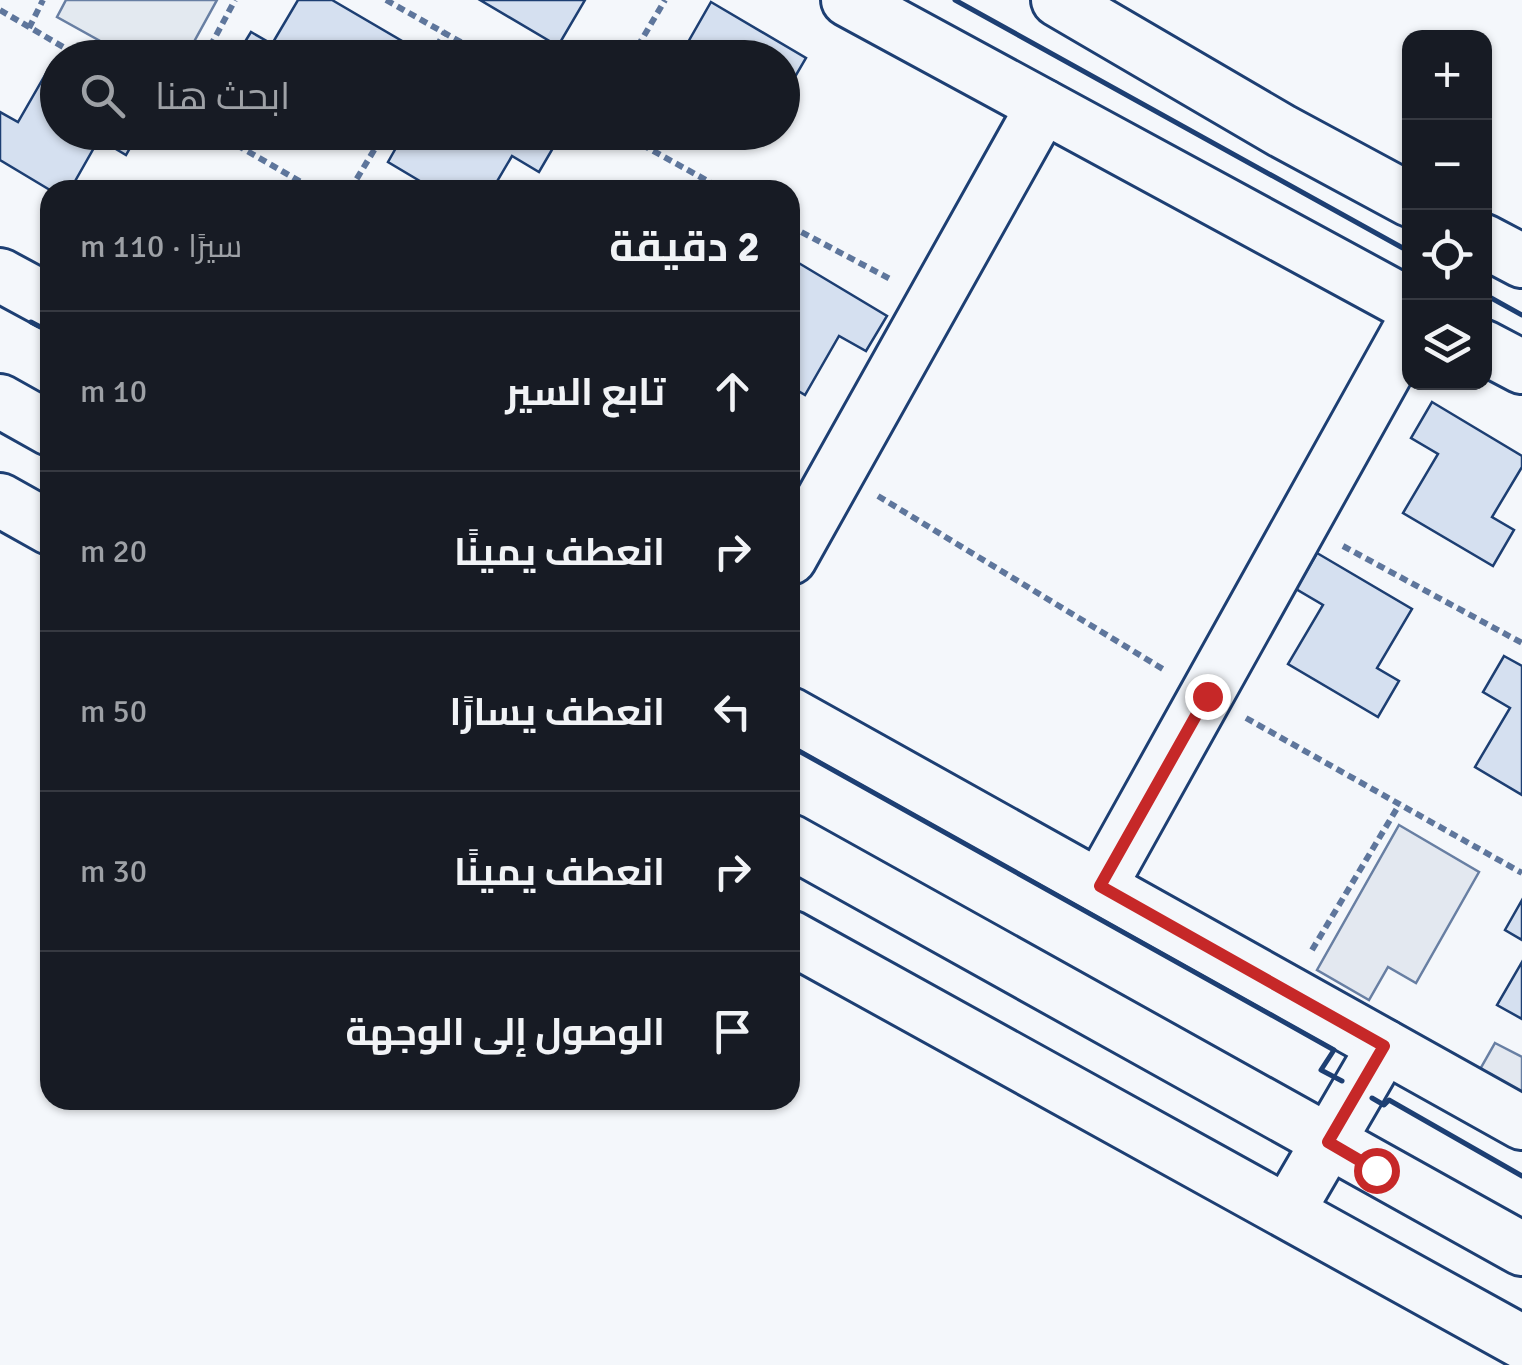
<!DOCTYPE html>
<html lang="ar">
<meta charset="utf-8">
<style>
:root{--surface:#171b24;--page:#242831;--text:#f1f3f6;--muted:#9ea1a6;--line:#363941}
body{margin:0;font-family:Signika,Cairo,sans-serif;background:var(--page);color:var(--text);direction:rtl}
.controls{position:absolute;right:30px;top:30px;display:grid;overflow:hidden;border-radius:20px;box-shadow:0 2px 8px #0004}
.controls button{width:90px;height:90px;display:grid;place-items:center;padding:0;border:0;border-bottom:2px solid var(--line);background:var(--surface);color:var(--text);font:50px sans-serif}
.stop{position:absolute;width:30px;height:30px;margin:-22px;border:8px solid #c62828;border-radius:50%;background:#fff}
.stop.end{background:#c62828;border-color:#fff;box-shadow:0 2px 10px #0008}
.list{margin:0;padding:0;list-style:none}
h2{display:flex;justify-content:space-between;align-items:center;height:130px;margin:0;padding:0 40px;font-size:42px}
h2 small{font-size:32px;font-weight:400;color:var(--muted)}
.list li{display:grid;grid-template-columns:65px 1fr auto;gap:30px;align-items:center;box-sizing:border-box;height:160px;padding:0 40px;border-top:2px solid var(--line)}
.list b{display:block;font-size:38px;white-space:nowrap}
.list em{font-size:32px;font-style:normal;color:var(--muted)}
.icon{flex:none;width:55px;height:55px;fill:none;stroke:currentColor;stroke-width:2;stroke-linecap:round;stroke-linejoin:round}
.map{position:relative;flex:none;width:1522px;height:1365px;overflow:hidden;direction:ltr}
.search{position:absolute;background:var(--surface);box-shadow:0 2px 8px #0004;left:40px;top:40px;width:760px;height:110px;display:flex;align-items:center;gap:25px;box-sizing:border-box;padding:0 35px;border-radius:55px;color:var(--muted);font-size:38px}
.panel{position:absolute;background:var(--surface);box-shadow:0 2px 8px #0004;left:40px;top:180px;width:760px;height:930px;border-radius:30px;direction:rtl}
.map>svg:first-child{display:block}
.green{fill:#e3e9f0;stroke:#687fa3;stroke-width:2.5}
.parking{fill:#e3e8f0;stroke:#687fa3;stroke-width:2.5}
.building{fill:#d5e0f0;stroke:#1d3f73;stroke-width:2.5}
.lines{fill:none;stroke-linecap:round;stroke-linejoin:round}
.minor-casing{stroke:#1d3f73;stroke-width:58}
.path{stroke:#5e769c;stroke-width:6;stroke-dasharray:8 5;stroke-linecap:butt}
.minor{stroke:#f4f7fb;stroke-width:52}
.wall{stroke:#1d3f73;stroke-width:5}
.route{stroke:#c62828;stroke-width:12}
</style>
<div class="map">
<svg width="1522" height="1365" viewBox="0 0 1522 1365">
<rect width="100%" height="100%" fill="#f4f7fb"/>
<path class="green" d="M66,0H217L185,58L129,57L57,17Z"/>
<g class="parking">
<path d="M1399,825L1479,872L1416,983L1388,967L1369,1000L1317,970Z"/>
<path d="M1495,1043L1522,1057V1105L1474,1080Z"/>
</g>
<g class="building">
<path d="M298,0H332L402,41L392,58H235L251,32L272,44Z"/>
<path d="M480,0H585L558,46Z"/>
<path d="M711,2L806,58L785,94L782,93V58H679Z"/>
<path d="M52,63L58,67V132H139L126,155L99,139L70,190H50L0,160V112L18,122Z"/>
<path d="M405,132H420L431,139L434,132H555L560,136L539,172L512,156L492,190H435L388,162Z"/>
<path d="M792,259L887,316L866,351L839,336L805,395L790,386Z"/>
<path d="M1432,402L1522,456V467L1492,517L1514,530L1493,566L1403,513L1438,454L1411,438Z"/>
<path d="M1317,553L1412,609L1377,668L1399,681L1378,717L1288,664L1323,605L1296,589Z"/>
<path d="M1504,656L1522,666V795L1475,767L1510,708L1483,692Z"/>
<path d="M1522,900V940L1505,930Z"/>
<path d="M1522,962V1019L1497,1005Z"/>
</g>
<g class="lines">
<defs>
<g id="minor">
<path d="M848,0L1410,305"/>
<path d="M1058,0L1282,131L1410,200"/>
<path d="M1484,241L1522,261"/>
<path d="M0,275L50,302"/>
<path d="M1484,347L1522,367"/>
<path d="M0,401L50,429"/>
<path d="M0,500L50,528"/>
<path d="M790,558L1043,106"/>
<path d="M790,714L1522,1123"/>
<path d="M790,841L1522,1249"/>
<path d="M1100,886L1410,329"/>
<path d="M790,937L1522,1342"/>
<path d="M1288,1211L1384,1046"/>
</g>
</defs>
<use href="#minor" class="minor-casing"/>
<g class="path">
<path d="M386,0L489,58"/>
<path d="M0,10L82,58"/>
<path d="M29,28L43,0"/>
<path d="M204,58L235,0"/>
<path d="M430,58L445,32"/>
<path d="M631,58L665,0"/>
<path d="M214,132L315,190"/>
<path d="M619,132L724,190"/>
<path d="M350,190L385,132"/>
<path d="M790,226L890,279"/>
<path d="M878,496L1166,671"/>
<path d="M1343,546L1522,643"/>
<path d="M1246,718L1522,873"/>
<path d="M1312,950L1399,805"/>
</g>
<use href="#minor" class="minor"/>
<g class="wall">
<path d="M955,0L1410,252"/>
<path d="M1484,294L1522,315"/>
<path d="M31,322L50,332"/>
<path d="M790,746L1334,1050L1321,1070L1342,1081"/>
<path d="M1372,1098L1384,1105L1389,1100L1522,1176"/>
</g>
</g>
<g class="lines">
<path class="route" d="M1207,696L1100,886L1384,1046L1328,1142L1376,1170"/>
</g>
</svg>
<div class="controls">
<button>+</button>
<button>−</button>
<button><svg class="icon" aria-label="locate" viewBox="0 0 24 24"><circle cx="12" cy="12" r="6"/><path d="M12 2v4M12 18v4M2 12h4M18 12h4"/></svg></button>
<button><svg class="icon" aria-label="layers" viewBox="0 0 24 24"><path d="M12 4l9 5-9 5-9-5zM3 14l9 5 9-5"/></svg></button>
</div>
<div class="stop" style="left:1376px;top:1170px"></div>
<div class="stop end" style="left:1207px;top:696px"></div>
<div class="search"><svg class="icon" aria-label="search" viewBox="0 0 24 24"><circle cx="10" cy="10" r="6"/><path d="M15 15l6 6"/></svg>ابحث هنا</div>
<section class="panel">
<h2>2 دقيقة<small>سيرًا · 110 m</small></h2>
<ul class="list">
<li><svg class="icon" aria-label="ahead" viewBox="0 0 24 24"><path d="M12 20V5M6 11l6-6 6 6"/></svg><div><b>تابع السير</b></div><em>10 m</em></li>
<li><svg class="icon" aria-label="right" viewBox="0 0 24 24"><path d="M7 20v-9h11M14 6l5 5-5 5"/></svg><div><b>انعطف يمينًا</b></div><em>20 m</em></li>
<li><svg class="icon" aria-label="left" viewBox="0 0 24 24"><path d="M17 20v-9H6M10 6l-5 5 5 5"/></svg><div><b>انعطف يسارًا</b></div><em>50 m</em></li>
<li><svg class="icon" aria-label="right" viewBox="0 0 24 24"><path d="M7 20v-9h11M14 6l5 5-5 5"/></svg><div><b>انعطف يمينًا</b></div><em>30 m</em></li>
<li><svg class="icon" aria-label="arrive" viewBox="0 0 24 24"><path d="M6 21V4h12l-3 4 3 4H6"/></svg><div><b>الوصول إلى الوجهة</b></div></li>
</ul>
</section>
</div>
